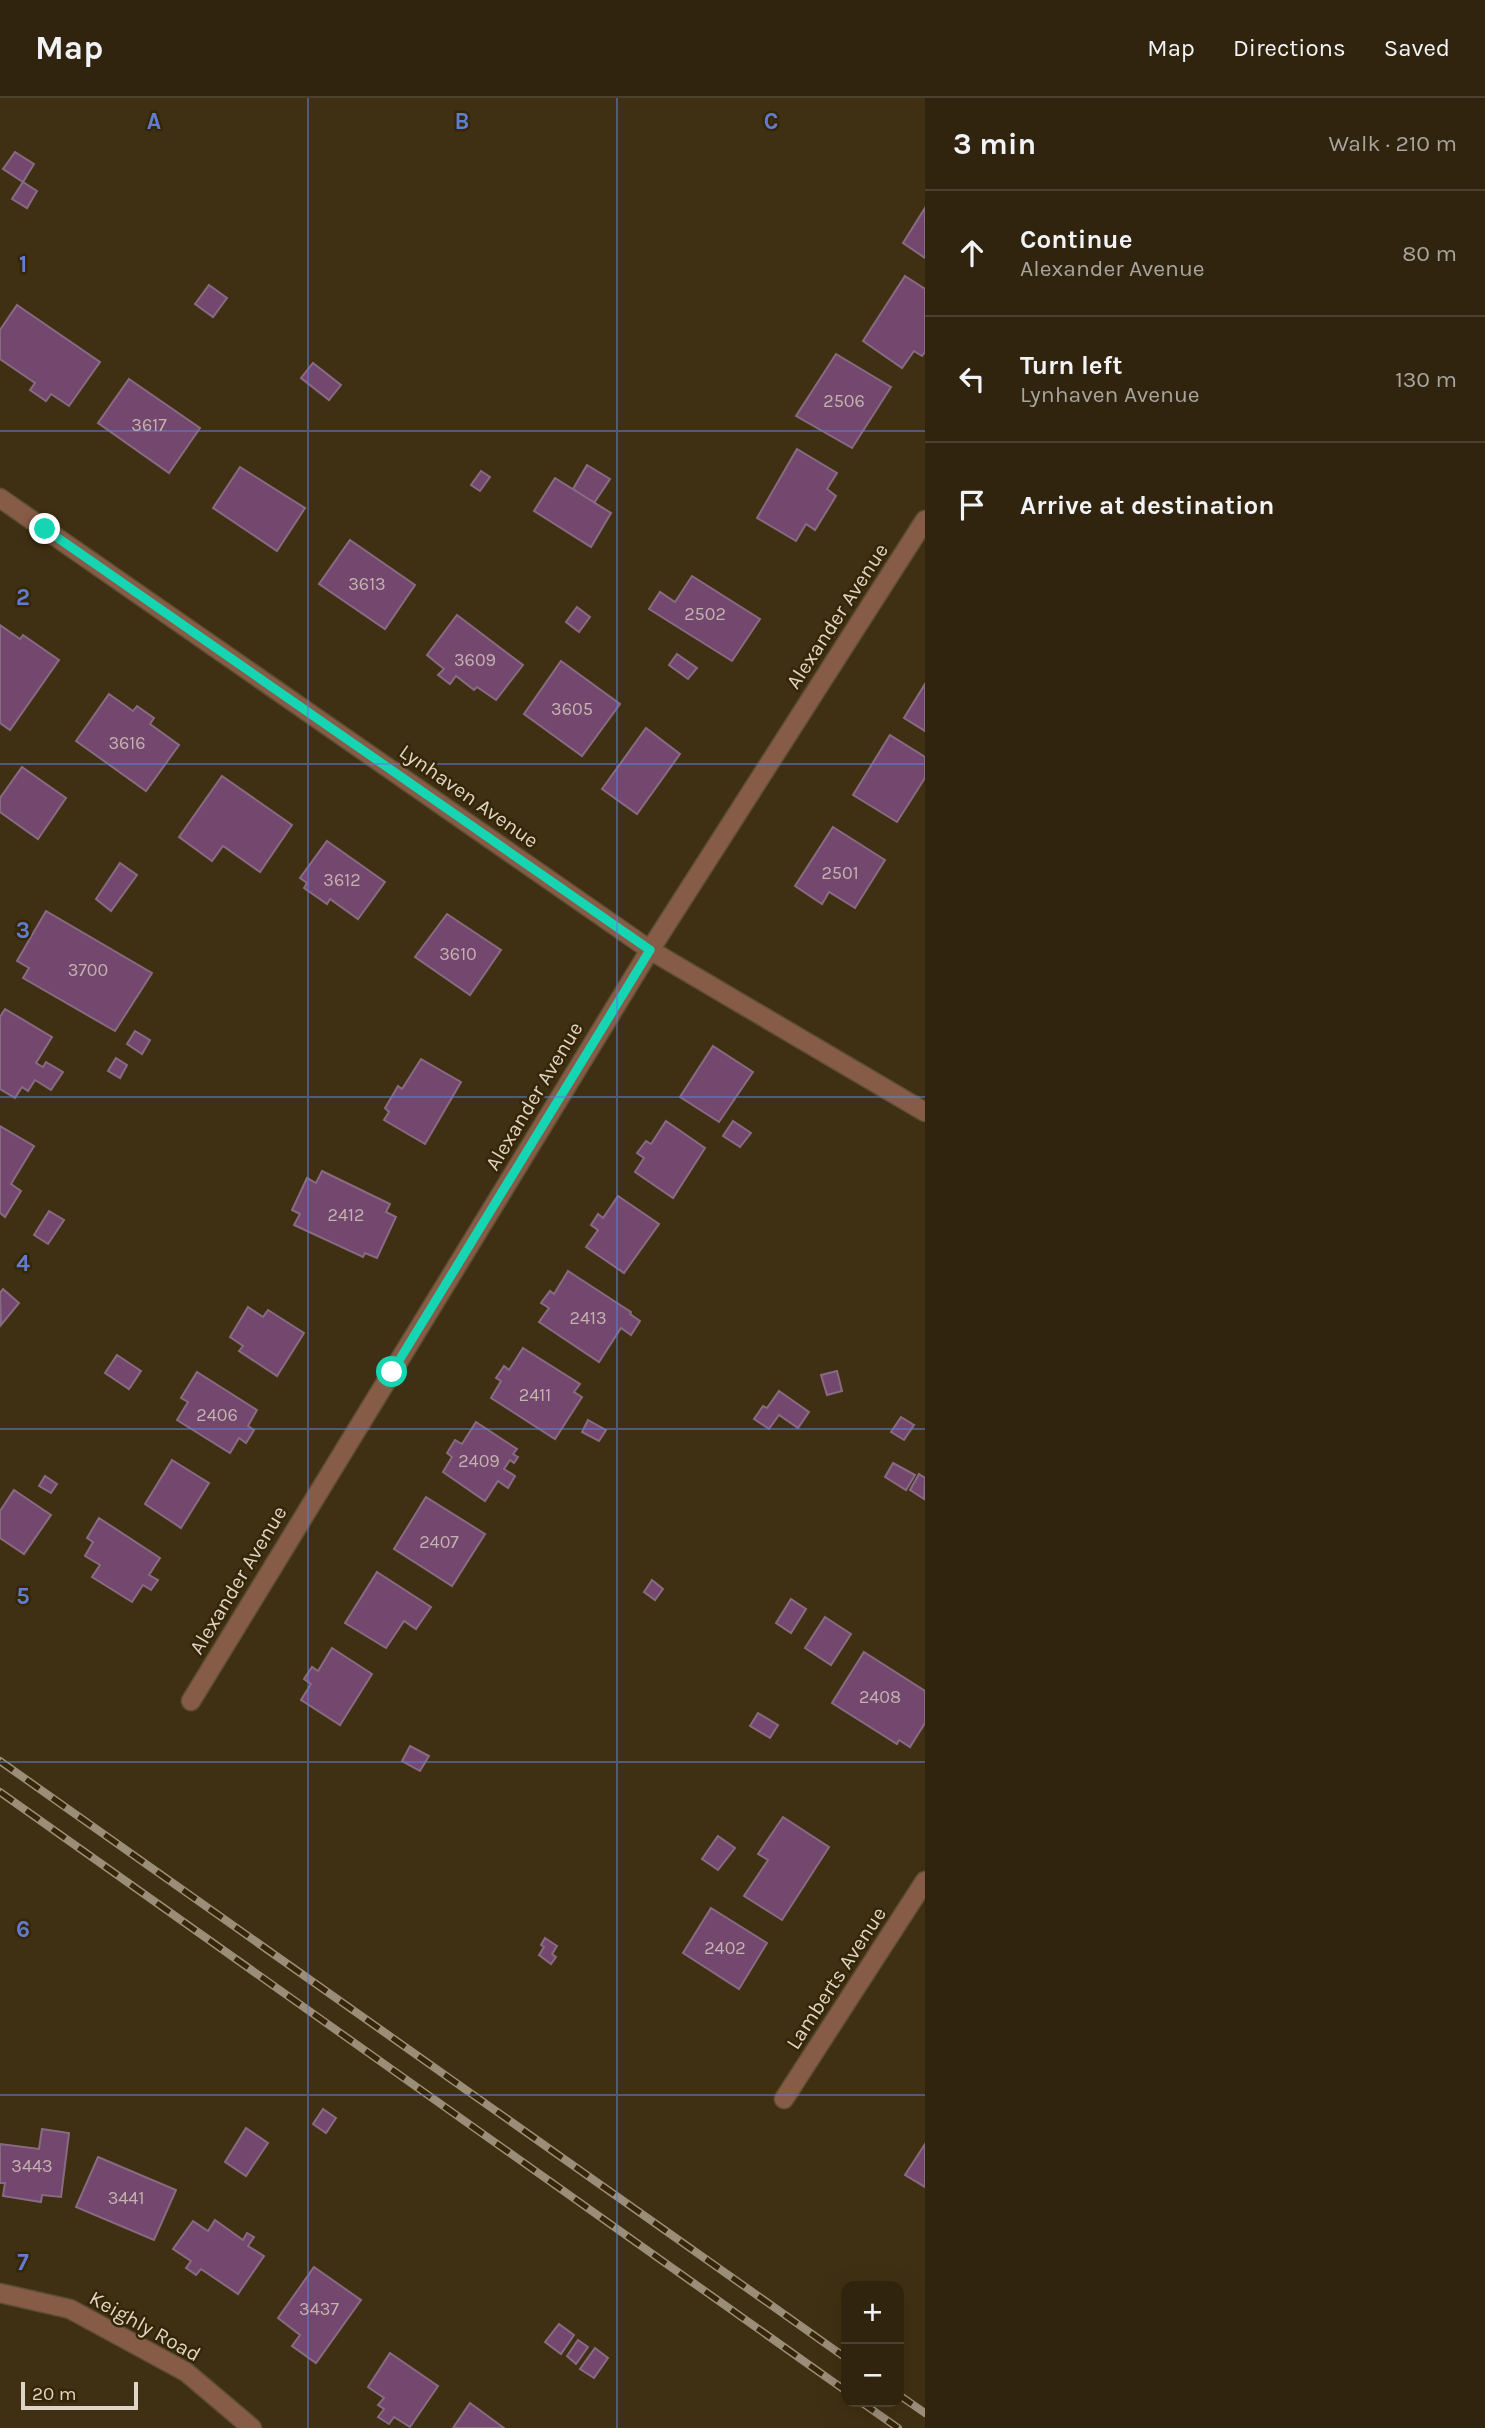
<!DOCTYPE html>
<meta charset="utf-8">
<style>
:root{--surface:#30240e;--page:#3c301c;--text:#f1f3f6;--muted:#a8a49e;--line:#4b412e}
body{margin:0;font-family:Karla,sans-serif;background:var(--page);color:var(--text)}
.controls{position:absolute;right:21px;bottom:21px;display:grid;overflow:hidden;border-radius:14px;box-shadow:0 7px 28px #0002}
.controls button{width:63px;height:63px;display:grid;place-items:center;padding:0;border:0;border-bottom:2px solid var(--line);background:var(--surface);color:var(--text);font:35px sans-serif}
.scale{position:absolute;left:21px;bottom:18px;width:117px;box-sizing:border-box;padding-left:7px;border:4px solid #dfd5c5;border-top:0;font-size:19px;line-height:24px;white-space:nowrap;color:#dfd5c5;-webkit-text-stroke:5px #352608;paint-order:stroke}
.stop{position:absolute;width:21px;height:21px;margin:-16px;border:5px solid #15d5b3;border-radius:50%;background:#fff}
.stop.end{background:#15d5b3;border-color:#fff;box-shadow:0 2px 7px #0008}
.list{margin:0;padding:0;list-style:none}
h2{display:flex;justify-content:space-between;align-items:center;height:91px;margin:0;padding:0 28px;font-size:30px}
h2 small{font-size:23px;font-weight:400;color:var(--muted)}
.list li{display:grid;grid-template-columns:46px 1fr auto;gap:21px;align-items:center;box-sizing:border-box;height:126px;padding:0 28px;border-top:2px solid var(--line)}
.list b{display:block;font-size:26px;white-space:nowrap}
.list p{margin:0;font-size:23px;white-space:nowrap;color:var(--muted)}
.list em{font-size:23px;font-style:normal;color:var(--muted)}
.icon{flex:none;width:38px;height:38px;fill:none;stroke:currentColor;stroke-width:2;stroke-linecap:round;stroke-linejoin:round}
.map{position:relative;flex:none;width:925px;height:2330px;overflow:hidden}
header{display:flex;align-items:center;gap:42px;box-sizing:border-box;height:98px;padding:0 35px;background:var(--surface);border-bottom:2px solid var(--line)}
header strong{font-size:33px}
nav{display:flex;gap:38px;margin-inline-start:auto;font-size:24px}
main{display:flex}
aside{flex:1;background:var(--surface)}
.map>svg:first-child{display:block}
.building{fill:#74476e;stroke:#876b82;stroke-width:2}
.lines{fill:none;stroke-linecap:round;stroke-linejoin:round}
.street-casing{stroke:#5d4e33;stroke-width:21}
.street{stroke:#875c47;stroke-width:18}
.rail-casing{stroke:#9b8e79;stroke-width:8}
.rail{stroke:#352608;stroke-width:5;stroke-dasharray:16;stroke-linecap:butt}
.route{stroke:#15d5b3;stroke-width:9}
.grid{fill:none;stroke:#617dd1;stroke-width:2;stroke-opacity:0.55}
.labels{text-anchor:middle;stroke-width:5;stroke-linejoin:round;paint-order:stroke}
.number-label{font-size:18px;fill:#c4b2af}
.street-label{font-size:21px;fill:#dfd5c5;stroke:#352608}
.grid-label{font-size:23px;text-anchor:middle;font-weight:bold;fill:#617dd1;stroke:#352608;stroke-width:5;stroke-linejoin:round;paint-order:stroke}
</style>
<header>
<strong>Map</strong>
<nav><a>Map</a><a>Directions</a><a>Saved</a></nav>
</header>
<main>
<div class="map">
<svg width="925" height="2330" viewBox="0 0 925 2330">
<rect width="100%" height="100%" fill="#403013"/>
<g class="building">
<path d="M15,54L34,66L23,84L3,71Z"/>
<path d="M23,84L37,93L27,110L12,101Z"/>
<path d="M925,110V160L903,145Z"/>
<path d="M905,178L925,191V254L922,258L914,253L902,270L863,243Z"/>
<path d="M209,187L227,200L213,219L195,206Z"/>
<path d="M17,207L100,264L69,308L51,296L46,303L30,292L35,285L0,261V232Z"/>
<path d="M836,256L891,289L852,350L796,318Z"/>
<path d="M313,265L341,287L329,302L301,280Z"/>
<path d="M129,281L200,330L169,375L98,325Z"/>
<path d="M797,351L837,375L827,391L836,398L815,432L806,426L796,443L757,420Z"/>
<path d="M587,367L610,381L594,405L573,391Z"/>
<path d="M240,369L305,410L277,453L213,410Z"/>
<path d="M481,373L490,379L480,393L471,387Z"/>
<path d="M555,380L611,415L591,449L534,413Z"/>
<path d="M350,442L415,487L385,531L319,486Z"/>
<path d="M692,478L760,521L732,563L649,511L660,494L675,504Z"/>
<path d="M577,509L590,519L579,534L566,524Z"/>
<path d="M457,517L523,567L496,602L477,589L474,592L456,578L450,586L438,577L444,571L427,557Z"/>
<path d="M0,527L20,541L23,537L59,562L10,632L0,625Z"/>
<path d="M677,556L697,570L688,581L669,567Z"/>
<path d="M561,563L620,606L582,658L524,616Z"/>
<path d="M925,586V633L904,620Z"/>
<path d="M109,596L133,613L137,608L154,620L150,626L179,647L146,693L76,643Z"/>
<path d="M646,630L680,656L637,716L602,691Z"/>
<path d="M890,637L925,659V680L897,724L853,697Z"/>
<path d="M22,669L66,700L38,741L0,714V700Z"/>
<path d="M222,678L292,727L260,774L223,748L212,763L179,739Z"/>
<path d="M833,729L885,762L855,810L829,794L822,806L795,788Z"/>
<path d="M327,743L385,784L358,821L330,801L327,806L304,790L307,785L300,780Z"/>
<path d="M120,765L137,777L111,813L96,801Z"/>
<path d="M46,813L152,875L115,933L23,880L29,870L17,863Z"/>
<path d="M447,816L501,852L470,897L415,859Z"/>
<path d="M5,911L52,939L36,965L43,969L46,964L63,974L51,992L35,982L28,993L22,989L15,1000L0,991V919Z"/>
<path d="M135,933L150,942L142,956L127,946Z"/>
<path d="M713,948L753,974L719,1024L680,999Z"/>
<path d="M116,960L127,967L120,980L108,973Z"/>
<path d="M421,961L461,984L425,1046L384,1022L389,1014L385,1010L398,988L402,991Z"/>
<path d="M666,1023L705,1050L673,1100L635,1074L644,1060L637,1055L646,1043L651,1046Z"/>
<path d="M733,1023L751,1035L740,1049L723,1038Z"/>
<path d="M0,1028L34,1048L11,1086L21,1093L5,1119L0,1115Z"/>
<path d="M322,1073L390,1106L386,1114L396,1119L377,1160L365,1155L363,1159L294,1127L300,1116L292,1112L307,1080L316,1085Z"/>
<path d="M618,1098L659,1126L624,1175L586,1149L598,1132L591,1127L598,1116L603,1120Z"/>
<path d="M49,1113L64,1122L48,1146L34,1137Z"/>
<path d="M568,1173L631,1214L630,1216L640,1223L631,1237L621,1230L599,1264L539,1224L549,1210L541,1205L550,1193L554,1196Z"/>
<path d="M3,1191L19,1205L1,1227L0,1195Z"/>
<path d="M248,1209L263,1219L268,1212L304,1235L277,1278L239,1253L243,1248L230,1239Z"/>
<path d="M523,1250L580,1286L574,1294L582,1299L555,1341L491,1300L501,1283L496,1280L504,1268L509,1272Z"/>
<path d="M117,1257L141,1273L129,1291L105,1275Z"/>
<path d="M837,1273L842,1293L827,1297L821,1277Z"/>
<path d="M197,1274L257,1312L248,1328L254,1332L246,1345L239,1340L230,1355L177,1322L188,1304L181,1300Z"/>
<path d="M779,1293L809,1314L798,1330L779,1317L769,1331L754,1321L763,1308L767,1310Z"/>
<path d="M901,1319L914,1327L904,1342L891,1334Z"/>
<path d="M588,1322L606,1332L599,1343L582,1334Z"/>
<path d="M476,1324L517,1351L513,1356L518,1359L514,1365L510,1362L504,1371L515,1378L508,1390L498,1383L485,1403L443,1374L452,1359L447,1355L455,1342L462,1346Z"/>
<path d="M172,1362L209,1385L181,1430L145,1406Z"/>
<path d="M893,1365L915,1377L906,1392L885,1379Z"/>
<path d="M919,1376L925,1380L924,1401L910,1392Z"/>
<path d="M45,1378L57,1386L51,1395L39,1388Z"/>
<path d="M14,1392L51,1417L24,1456L0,1440V1413Z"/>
<path d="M426,1399L485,1436L452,1488L394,1451Z"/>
<path d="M99,1420L160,1460L149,1477L158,1482L151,1492L143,1487L132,1504L92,1479L100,1467L85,1458L93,1444L87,1440Z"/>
<path d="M377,1474L431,1509L416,1531L404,1523L386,1550L345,1525Z"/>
<path d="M652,1482L663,1491L655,1502L644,1494Z"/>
<path d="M791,1501L806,1511L791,1535L776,1525Z"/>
<path d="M825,1519L851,1536L831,1567L805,1550Z"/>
<path d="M332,1550L372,1576L340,1627L301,1602L311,1586L304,1581L312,1569L318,1573Z"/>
<path d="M864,1554L925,1593V1625L910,1649L899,1642L897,1646L832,1605Z"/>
<path d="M758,1615L778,1627L770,1640L750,1628Z"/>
<path d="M410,1648L429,1658L420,1673L402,1663Z"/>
<path d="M783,1719L829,1749L782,1822L744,1798L768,1762L758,1756Z"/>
<path d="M718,1738L735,1750L718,1772L702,1761Z"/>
<path d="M711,1810L767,1845L739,1891L683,1855Z"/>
<path d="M545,1840L557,1848L552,1856L556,1859L551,1866L539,1857L544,1849L541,1847Z"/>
<path d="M323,2011L336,2020L326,2035L313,2026Z"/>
<path d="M246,2030L268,2045L246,2078L225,2064Z"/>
<path d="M42,2031L69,2035L61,2099L42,2097L41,2104L3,2098L5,2085H0V2046L39,2051Z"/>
<path d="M925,2046V2089L905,2077Z"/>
<path d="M98,2059L176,2092L154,2142L76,2109Z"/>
<path d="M215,2122L243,2142L247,2135L254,2139L248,2148L264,2158L238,2196L201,2171L196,2177L186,2170L191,2163L173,2151L193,2123L208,2133Z"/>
<path d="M314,2169L361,2202L316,2265L292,2248L300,2237L278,2220Z"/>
<path d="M559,2226L574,2237L561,2256L545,2244Z"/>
<path d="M578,2242L588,2249L576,2266L567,2258Z"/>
<path d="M595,2250L608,2260L594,2280L580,2271Z"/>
<path d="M390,2255L438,2288L410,2329L394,2319L389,2326L378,2319L384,2311L378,2307L384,2300L368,2289Z"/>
<path d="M470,2305L504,2330H453Z"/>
</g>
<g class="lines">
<defs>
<g id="street">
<path d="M0,400L650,852L925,1014"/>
<path d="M191,1603L650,852L925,422"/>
<path d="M784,2001L925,1783"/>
<path d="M0,2195L70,2211L186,2274L252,2330"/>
</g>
</defs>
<use href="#street" class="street-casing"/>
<use href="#street" class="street"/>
<defs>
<g id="rail">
<path d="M0,1663L846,2260"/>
<path d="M0,1694L846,2293"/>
<path d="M899,2297L925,2315"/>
<path d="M861,2304L898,2330"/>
</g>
</defs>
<use href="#rail" class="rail-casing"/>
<use href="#rail" class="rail"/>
</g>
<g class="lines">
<path class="route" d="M45,431L650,852L392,1274"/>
</g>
<path class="grid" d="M308,0V2330M617,0V2330M0,333H925M0,666H925M0,999H925M0,1331H925M0,1664H925M0,1997H925"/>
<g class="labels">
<g class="number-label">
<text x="844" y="309">2506</text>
<text x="149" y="333">3617</text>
<text x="367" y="492">3613</text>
<text x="705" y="522">2502</text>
<text x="475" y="568">3609</text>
<text x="572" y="617">3605</text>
<text x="127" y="651">3616</text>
<text x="840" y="781">2501</text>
<text x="342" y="788">3612</text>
<text x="458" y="862">3610</text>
<text x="88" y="878">3700</text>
<text x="346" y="1123">2412</text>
<text x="588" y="1226">2413</text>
<text x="535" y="1303">2411</text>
<text x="217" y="1323">2406</text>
<text x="479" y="1369">2409</text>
<text x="439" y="1450">2407</text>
<text x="880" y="1605">2408</text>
<text x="725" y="1856">2402</text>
<text x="32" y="2074">3443</text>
<text x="126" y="2106">3441</text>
<text x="319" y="2217">3437</text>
</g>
<g class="street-label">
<text transform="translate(837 518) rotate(-57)" y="7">Alexander Avenue</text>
<text transform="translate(469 698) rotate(35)" y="7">Lynhaven Avenue</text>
<text transform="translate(534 998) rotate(-59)" y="7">Alexander Avenue</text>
<text transform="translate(238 1482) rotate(-59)" y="7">Alexander Avenue</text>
<text transform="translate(836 1880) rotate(-57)" y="7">Lamberts Avenue</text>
<text transform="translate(145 2228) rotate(29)" y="7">Keighly Road</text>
</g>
</g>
<g class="grid-label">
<text x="154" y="31">A</text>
<text x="462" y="31">B</text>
<text x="771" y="31">C</text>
<text x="23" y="174">1</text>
<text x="23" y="507">2</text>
<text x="23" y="840">3</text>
<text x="23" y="1173">4</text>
<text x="23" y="1506">5</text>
<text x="23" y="1839">6</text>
<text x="23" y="2172">7</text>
</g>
</svg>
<div class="controls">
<button>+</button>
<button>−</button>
</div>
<div class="scale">20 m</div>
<div class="stop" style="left:392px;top:1274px"></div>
<div class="stop end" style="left:45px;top:431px"></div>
</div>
<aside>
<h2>3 min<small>Walk · 210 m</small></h2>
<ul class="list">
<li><svg class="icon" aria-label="ahead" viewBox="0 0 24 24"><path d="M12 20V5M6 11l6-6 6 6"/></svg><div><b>Continue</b><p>Alexander Avenue</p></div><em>80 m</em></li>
<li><svg class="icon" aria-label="left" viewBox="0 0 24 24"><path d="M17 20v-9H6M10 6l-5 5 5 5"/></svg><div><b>Turn left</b><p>Lynhaven Avenue</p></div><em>130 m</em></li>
<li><svg class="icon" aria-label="arrive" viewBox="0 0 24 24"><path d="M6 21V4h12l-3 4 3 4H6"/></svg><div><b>Arrive at destination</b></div></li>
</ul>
</aside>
</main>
